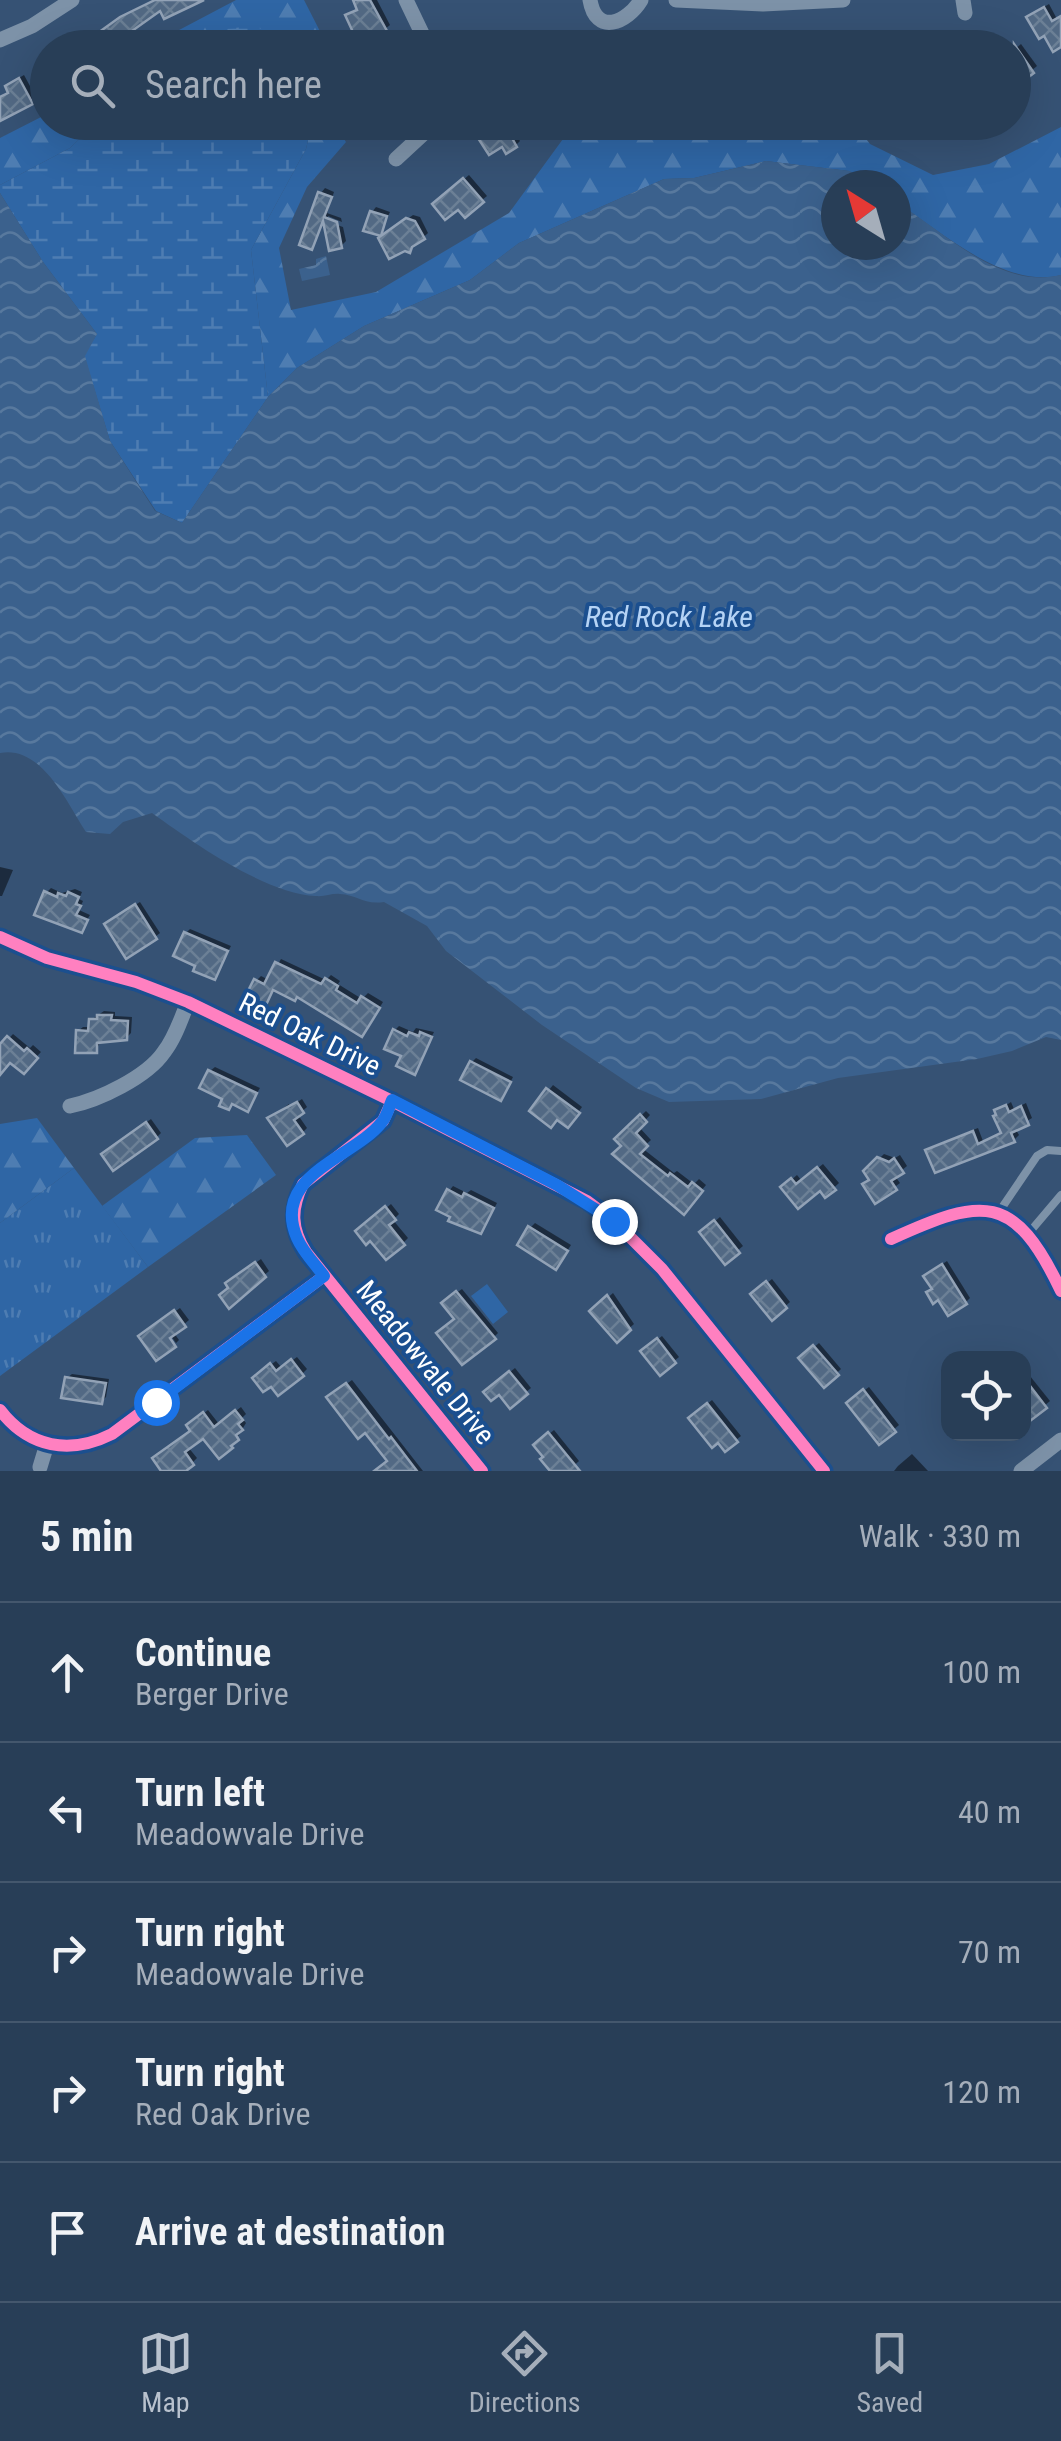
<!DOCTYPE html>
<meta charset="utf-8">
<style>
:root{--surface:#283e57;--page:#344961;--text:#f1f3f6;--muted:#a5aeba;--line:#44576d;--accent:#b9c2ce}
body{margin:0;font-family:"Roboto Condensed",sans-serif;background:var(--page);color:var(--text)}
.controls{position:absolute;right:30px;bottom:30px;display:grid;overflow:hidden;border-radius:20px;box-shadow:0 10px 40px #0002}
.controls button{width:90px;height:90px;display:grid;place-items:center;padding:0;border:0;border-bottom:2px solid var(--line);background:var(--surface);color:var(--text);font:50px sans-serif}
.compass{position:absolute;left:821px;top:170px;width:90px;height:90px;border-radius:50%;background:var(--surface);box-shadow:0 10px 40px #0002;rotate:323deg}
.stop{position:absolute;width:30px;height:30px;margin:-22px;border:8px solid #1a73e8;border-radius:50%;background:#fff}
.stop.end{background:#1a73e8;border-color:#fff;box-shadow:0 2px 10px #0008}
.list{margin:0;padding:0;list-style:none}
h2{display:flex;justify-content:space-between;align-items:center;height:130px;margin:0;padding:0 40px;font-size:42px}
h2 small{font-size:32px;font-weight:400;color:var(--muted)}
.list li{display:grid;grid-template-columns:65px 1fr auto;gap:30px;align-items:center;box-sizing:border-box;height:140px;padding:0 40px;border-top:2px solid var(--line)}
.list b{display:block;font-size:38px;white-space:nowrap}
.list p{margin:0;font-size:32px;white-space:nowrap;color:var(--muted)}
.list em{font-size:32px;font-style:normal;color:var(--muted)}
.icon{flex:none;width:55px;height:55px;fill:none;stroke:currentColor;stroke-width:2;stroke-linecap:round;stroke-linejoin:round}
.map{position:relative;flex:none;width:1061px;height:1471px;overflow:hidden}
.search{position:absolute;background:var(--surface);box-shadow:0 10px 40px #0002;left:30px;right:30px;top:30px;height:110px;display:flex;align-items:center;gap:25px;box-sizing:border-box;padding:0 35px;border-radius:55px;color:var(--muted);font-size:38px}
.sheet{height:830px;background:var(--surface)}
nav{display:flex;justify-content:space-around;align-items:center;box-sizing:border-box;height:140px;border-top:2px solid var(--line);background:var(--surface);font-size:28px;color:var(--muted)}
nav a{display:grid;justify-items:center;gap:5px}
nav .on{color:var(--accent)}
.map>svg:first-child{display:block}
.grass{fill:url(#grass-tufts)}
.forest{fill:url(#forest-firs)}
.wetland{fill:url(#wetland-marsh)}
.pitch{fill:#2f66a5}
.water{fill:url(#water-waves)}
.shadow{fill:#0007}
.building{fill:url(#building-cross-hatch);stroke:#92a2b6;stroke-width:2.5}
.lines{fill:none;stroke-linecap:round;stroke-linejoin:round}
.service{stroke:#7d92a8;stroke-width:8}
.minor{stroke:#7d92a8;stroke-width:15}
.cycleway-casing{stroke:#1b4f8f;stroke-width:19}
.cycleway{stroke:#ff80c0;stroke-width:12}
.route{stroke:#1a73e8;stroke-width:12}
.labels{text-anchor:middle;stroke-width:8;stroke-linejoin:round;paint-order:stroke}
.street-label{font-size:28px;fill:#fff;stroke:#1b4f8f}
.water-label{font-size:30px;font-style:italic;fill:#b5d3f5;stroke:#1b4f8f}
</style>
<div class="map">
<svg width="1061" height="1471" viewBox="0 0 1061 1471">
<defs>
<pattern id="grass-tufts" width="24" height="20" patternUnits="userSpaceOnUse" patternTransform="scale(2.5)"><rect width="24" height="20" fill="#2f66a5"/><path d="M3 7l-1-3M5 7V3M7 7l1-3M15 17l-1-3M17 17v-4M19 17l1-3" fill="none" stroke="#4e7db2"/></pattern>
<pattern id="forest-firs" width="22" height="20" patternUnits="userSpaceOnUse" patternTransform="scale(2.5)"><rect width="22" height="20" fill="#2f66a5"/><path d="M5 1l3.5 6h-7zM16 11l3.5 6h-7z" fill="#4e7db2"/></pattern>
<pattern id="wetland-marsh" width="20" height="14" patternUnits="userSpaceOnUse" patternTransform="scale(2.5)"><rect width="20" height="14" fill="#2f66a5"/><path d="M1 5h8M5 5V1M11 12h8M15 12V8" fill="none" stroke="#4e7db2"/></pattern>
<pattern id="water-waves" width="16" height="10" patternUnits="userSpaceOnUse" patternTransform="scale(2.5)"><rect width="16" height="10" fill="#3b618d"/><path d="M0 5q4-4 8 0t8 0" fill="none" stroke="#58799e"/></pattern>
<pattern id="building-cross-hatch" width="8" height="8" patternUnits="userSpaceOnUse" patternTransform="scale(2.5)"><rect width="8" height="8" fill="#526984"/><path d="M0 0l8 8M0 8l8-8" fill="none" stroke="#6c8096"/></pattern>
</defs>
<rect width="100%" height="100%" fill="#365274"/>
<path class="grass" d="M74,1168L148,1267L0,1376V1223Z"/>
<g class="forest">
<path d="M236,0H304L328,47H289L283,38L145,48Z"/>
<path d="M47,114L48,122L96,123L70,148L0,185V138Z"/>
<path d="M683,122L854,123L870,144L933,175L989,164L1061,127V275C1004,289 942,232 896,202V185H869L849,171L766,161L694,178L664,179L519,243L470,280L364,326L297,368L268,397L251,250L306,149L312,123H333L346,142L307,187L279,248L291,310L376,292L509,213L571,128Z"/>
<path d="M37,1118L74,1168L0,1223V1124Z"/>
<path d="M247,1135L276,1175L148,1267L102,1206L195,1138Z"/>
</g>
<g class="wetland">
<path d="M254,26L283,38L289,47H179L224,29Z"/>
<path d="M96,123H312L306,149L251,250L268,397L182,523L156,511L110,441L84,355L97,334L43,262L0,193V185L70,148Z"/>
</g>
<path class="pitch" d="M487,1284L508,1312L493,1324L471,1296Z"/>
<g class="water">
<path d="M766,161L850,171L869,185H836V245H896V202C945,232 999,290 1061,275V1040L1046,1037L1012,1051L977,1059L838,1078L761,1099L669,1102L636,1088L542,1025L446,951L427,926L384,902C363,905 358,895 340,894C332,893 324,897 316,896C264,893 194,843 152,813L123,822L110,834L86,832C67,803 42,745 0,753V193L43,262L97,334L85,356L110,441L155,511L182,523L268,397L297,368L364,326L470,280L519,243L664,179L694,178Z"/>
<path d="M326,256L330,275L302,281L299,269L316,265V259Z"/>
</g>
<g class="shadow">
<path d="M357,0H377L390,25L385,29L348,16L359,8Z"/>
<path d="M1049,4L1057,19L1061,16V44L1034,13Z"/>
<path d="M889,32H907L908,48H855L860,42L884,41Z"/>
<path d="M709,38L712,48H682Z"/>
<path d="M815,39V48H754L759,41Z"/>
<path d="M676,41L678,48H655Z"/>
<path d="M1021,44L1037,66L1014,85V50Z"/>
<path d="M24,75L36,97L0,118V97L10,91L8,86L12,82Z"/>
<path d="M495,122H522L524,125L515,133L520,141L516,145Z"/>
<path d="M469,175L487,196L465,214L458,206L435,204Z"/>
<path d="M325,188L334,192L327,213L341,218L342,222L328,216V222L343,227L346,241L341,246L325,218L311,247L321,193Z"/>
<path d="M376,207L390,212L380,233L372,212Z"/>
<path d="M413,215L420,217L428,233L410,250L385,235Z"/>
<path d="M0,867L13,870L2,896H0Z"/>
<path d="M51,888L62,893L75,889L82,892L79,899L83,901L79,910L90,915L81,930L46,893Z"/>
<path d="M140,902L160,933L155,937L111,920Z"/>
<path d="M190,929L231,946L214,977L186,933Z"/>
<path d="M281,959L326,980L331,975L340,981L338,984L362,999L368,993L383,1002L366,1030L298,994L274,988L266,1002L256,981L261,976L269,980Z"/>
<path d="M104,1011L115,1012V1016L132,1017L131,1033L126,1038L101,1040L96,1051L78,1031L83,1027H91V1020Z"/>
<path d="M399,1026L413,1032L416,1028L434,1032L414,1072L395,1030Z"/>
<path d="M13,1034L30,1048L33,1045L41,1052L23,1071L11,1060L0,1071V1048Z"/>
<path d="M476,1058L513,1077L505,1093L472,1062Z"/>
<path d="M215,1067L260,1088L247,1109L226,1098L210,1071Z"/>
<path d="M553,1085L582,1107L572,1121L532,1111Z"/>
<path d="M302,1099L307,1107L298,1115L307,1128L302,1133L270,1118L289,1104L290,1107Z"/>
<path d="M1011,1102L1014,1109L1026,1103L1032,1118L1015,1128L1019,1135L1014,1140L936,1170L928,1150L933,1146L978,1128L983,1141L1003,1132L997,1111Z"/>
<path d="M646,1111L650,1115L639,1127L651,1140L642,1148L674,1173L677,1171L694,1184L699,1179L706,1185L688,1207L617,1139Z"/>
<path d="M151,1119L161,1133L157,1137L108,1150Z"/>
<path d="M884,1154L895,1158L900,1155L907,1166L895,1176L900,1183L876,1201L866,1171Z"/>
<path d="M823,1164L839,1183L826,1195L820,1188L783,1187L797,1175L802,1181Z"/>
<path d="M453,1186L467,1193L471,1190L497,1203L485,1226L449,1191Z"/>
<path d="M391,1204L399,1214L393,1220L408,1238L403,1243L363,1227Z"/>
<path d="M720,1217L743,1246L725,1261L702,1232Z"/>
<path d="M535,1223L571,1245L560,1262L530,1228Z"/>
<path d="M261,1259L269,1271L230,1305L233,1279Z"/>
<path d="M947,1261L970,1298L966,1302L939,1297L934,1288L931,1272Z"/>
<path d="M772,1279L790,1302L772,1318L753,1294Z"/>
<path d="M462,1289L498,1333L494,1337L457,1318L449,1298Z"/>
<path d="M613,1293L634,1324L617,1339L593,1311Z"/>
<path d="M180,1308L189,1320L174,1333L179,1340L176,1343L165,1327L146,1332Z"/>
<path d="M662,1336L679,1357L660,1373L648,1347Z"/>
<path d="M819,1343L841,1369L824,1385L801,1358Z"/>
<path d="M297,1357L307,1369L302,1374L259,1373L276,1361L282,1368Z"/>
<path d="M515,1368L531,1388L510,1405L491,1387Z"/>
<path d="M1026,1371L1050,1401L1031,1417L1024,1408Z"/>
<path d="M72,1374L109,1379L106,1397L101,1402L67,1378Z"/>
<path d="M352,1380L423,1471H378L389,1461L334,1393Z"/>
<path d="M869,1387L899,1425L880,1441L854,1398Z"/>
<path d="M712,1400L741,1436L726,1448L696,1413Z"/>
<path d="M241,1407L246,1414L242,1418L246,1423L232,1446L220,1456L204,1435L188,1447L197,1458L192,1463L181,1471H164L193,1430L194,1421L208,1410L219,1424Z"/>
<path d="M554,1430L579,1461L568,1471H553L536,1445Z"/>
<path d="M912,1454L928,1471H894L898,1466Z"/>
</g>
<g class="building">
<path d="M155,0H204L164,19L160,11L108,48H77L120,17Z"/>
<path d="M353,0H370L387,31L359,45L345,15L357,10Z"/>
<path d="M1044,7L1052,21L1061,16V47L1053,52L1044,36L1039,39L1026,17Z"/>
<path d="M904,35V48H882V36Z"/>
<path d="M1014,44L1034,73L1014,88Z"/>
<path d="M19,78L33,104L0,121V97L8,93L5,86Z"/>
<path d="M499,122H515L521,132L512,138L517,147L506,154L502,147L489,155L478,138Z"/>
<path d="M463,178L484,202L465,218L458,210L445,220L432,204Z"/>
<path d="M318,192L332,197L324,217L337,222L342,248L329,251L323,221L312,250L299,245Z"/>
<path d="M370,211L387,216L381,236L363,231Z"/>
<path d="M406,218L415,221L425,239L412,247L410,253L405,251L389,259L378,238Z"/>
<path d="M44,891L57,897L58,893L66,896L68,892L79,897L76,904L81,906L76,915L88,920L82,933L34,915Z"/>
<path d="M135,904L157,939L126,959L104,924Z"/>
<path d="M184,932L228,951L215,980L193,971L195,966L173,956Z"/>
<path d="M275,962L321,984L325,978L338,986L336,990L357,1003L361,996L380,1008L362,1037L297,997L295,1001L273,990L266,1005L246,995L254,979L264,984Z"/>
<path d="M97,1015H112L111,1020L128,1021L127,1040L97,1043V1053H75L76,1030L88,1031L89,1019H97Z"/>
<path d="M393,1029L407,1036L409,1032L419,1036L420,1032L432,1037L415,1075L396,1066L401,1056L384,1049Z"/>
<path d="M7,1036L24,1051L27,1048L38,1058L24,1074L10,1063L0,1075V1044Z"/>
<path d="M470,1061L511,1082L501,1101L460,1080Z"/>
<path d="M208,1070L257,1093L248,1112L232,1104L229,1110L219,1106L222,1099L199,1088Z"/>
<path d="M546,1088L580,1113L568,1128L557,1120L551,1128L529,1111Z"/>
<path d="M297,1102L304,1113L294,1120L304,1134L287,1146L267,1118Z"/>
<path d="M1006,1105L1009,1112L1021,1106L1029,1125L1011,1133L1015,1142L935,1173L925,1150L973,1131L978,1144L1001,1133L993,1116L996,1115L994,1110Z"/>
<path d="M640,1114L647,1122L636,1133L648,1146L640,1154L668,1176L670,1173L688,1187L692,1182L703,1191L684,1215L612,1154L621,1146L614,1139Z"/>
<path d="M146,1122L158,1139L113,1171L101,1154Z"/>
<path d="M877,1157L889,1162L894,1158L904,1173L891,1181L897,1190L875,1204L862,1184L869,1180L863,1171Z"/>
<path d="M817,1167L836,1190L825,1198L820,1191L798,1209L780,1187L791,1178L796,1184Z"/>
<path d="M447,1189L462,1197L464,1193L494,1208L481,1234L448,1221L450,1217L436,1210Z"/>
<path d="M385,1206L396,1220L389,1225L405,1245L386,1260L370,1241L366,1245L355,1231Z"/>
<path d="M714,1220L740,1253L725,1265L699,1232Z"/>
<path d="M528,1226L568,1251L556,1270L517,1245Z"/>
<path d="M255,1262L266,1277L229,1309L219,1295L228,1288L225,1283Z"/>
<path d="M942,1264L967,1304L948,1316L938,1300L933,1304L926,1292L932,1289L923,1276Z"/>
<path d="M766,1281L787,1308L772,1321L750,1294Z"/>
<path d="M456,1291L496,1339L462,1365L436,1333L454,1319L441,1303Z"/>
<path d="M607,1295L631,1330L617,1343L589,1311Z"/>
<path d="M174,1310L186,1327L170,1338L176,1347L156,1361L138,1336Z"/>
<path d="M657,1338L676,1363L660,1376L640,1351Z"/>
<path d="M813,1345L839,1375L824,1388L798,1358Z"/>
<path d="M291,1359L304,1376L278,1396L271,1387L263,1392L252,1378L270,1363L276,1371Z"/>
<path d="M509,1371L528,1394L510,1409L499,1395L491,1401L483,1392Z"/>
<path d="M65,1377L106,1383L102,1404L61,1398Z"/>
<path d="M1024,1378L1047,1408L1030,1421L1024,1412Z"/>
<path d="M346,1383L389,1439L391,1437L417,1471H374L387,1461L365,1433L358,1439L326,1397Z"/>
<path d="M863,1389L896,1432L879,1445L846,1403Z"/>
<path d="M707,1403L738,1442L725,1452L718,1443L712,1448L688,1418Z"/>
<path d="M235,1410L243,1420L238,1424L243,1430L236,1435L239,1440L231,1446L233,1448L219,1459L203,1439L185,1452L194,1465L186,1471H161L152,1458L190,1431L186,1425L203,1412L214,1427Z"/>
<path d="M548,1432L580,1471H550L540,1459L543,1457L533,1445Z"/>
</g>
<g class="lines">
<g class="service">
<path d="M999,1212L1037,1156L1047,1150L1061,1151"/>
<path d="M1028,1234L1061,1195"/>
</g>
<g class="minor">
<path d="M406,0L429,48"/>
<path d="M590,0C596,36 627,23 641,0"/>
<path d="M676,0L763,4L843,0"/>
<path d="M963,0L965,13"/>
<path d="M0,40L32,26L72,0"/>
<path d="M396,159L436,122"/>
<path d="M0,937L47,958L136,982L188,1002L392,1101L587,1201L614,1221L662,1269L824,1471"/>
<path d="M392,1101L383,1121L303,1184C291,1209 291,1228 306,1252L482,1471"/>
<path d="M70,1106C99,1100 147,1077 164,1052C175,1038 181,1019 188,1002"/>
<path d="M891,1239C983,1197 1014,1192 1061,1291"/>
<path d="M0,1410C29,1448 70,1455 112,1434L324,1276"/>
<path d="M40,1467L47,1444"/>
<path d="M1021,1471L1061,1440"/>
</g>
<defs>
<g id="cycleway">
<path d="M0,937L47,958L136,982L188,1002L392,1101L587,1201L614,1221L662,1269L824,1471"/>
<path d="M392,1101L383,1121L303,1184C291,1209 291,1228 306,1252L482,1471"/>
<path d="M891,1239C983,1197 1014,1192 1061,1291"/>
<path d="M0,1410C29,1448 70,1455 112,1434L324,1276"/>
</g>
</defs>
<use href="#cycleway" class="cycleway-casing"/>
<use href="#cycleway" class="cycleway"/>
</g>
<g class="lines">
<path class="route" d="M156,1402L324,1276C315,1264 303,1252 297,1238C270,1175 354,1158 382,1122C387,1116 389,1107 392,1100L557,1185L614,1221"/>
</g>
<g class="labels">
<g class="street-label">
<text transform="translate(310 1034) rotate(26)" y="10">Red Oak Drive</text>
<text transform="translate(426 1362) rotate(51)" y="10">Meadowvale Drive</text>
</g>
<g class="water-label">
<text x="669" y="627">Red Rock Lake</text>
</g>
</g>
</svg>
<div class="controls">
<button><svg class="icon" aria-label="locate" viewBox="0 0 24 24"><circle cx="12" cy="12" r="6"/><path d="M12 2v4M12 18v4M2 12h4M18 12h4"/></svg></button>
</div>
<svg class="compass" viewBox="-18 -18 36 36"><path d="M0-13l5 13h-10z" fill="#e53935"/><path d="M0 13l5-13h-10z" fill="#a5aeba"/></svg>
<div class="stop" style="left:156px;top:1402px"></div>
<div class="stop end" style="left:614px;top:1221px"></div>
<div class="search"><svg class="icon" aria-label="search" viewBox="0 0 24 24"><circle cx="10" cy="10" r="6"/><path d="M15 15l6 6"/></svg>Search here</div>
</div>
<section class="sheet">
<h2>5 min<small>Walk · 330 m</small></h2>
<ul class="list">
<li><svg class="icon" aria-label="ahead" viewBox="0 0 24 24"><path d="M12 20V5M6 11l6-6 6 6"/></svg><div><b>Continue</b><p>Berger Drive</p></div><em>100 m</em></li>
<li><svg class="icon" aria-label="left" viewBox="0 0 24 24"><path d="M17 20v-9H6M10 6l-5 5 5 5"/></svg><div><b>Turn left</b><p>Meadowvale Drive</p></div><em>40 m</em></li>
<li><svg class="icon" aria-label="right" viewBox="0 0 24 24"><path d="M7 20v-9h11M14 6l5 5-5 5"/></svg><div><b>Turn right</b><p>Meadowvale Drive</p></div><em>70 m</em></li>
<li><svg class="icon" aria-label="right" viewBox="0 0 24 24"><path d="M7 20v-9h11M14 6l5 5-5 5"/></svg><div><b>Turn right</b><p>Red Oak Drive</p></div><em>120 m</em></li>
<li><svg class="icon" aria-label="arrive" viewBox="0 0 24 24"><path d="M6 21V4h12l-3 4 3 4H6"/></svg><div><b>Arrive at destination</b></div></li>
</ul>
</section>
<nav>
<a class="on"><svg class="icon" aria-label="map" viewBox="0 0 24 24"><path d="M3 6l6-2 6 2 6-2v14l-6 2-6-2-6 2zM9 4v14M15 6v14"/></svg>Map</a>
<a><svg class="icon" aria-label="directions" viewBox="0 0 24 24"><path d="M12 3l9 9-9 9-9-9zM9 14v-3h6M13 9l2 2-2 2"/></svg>Directions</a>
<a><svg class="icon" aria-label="saved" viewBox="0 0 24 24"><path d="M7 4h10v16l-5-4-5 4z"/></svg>Saved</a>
</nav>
